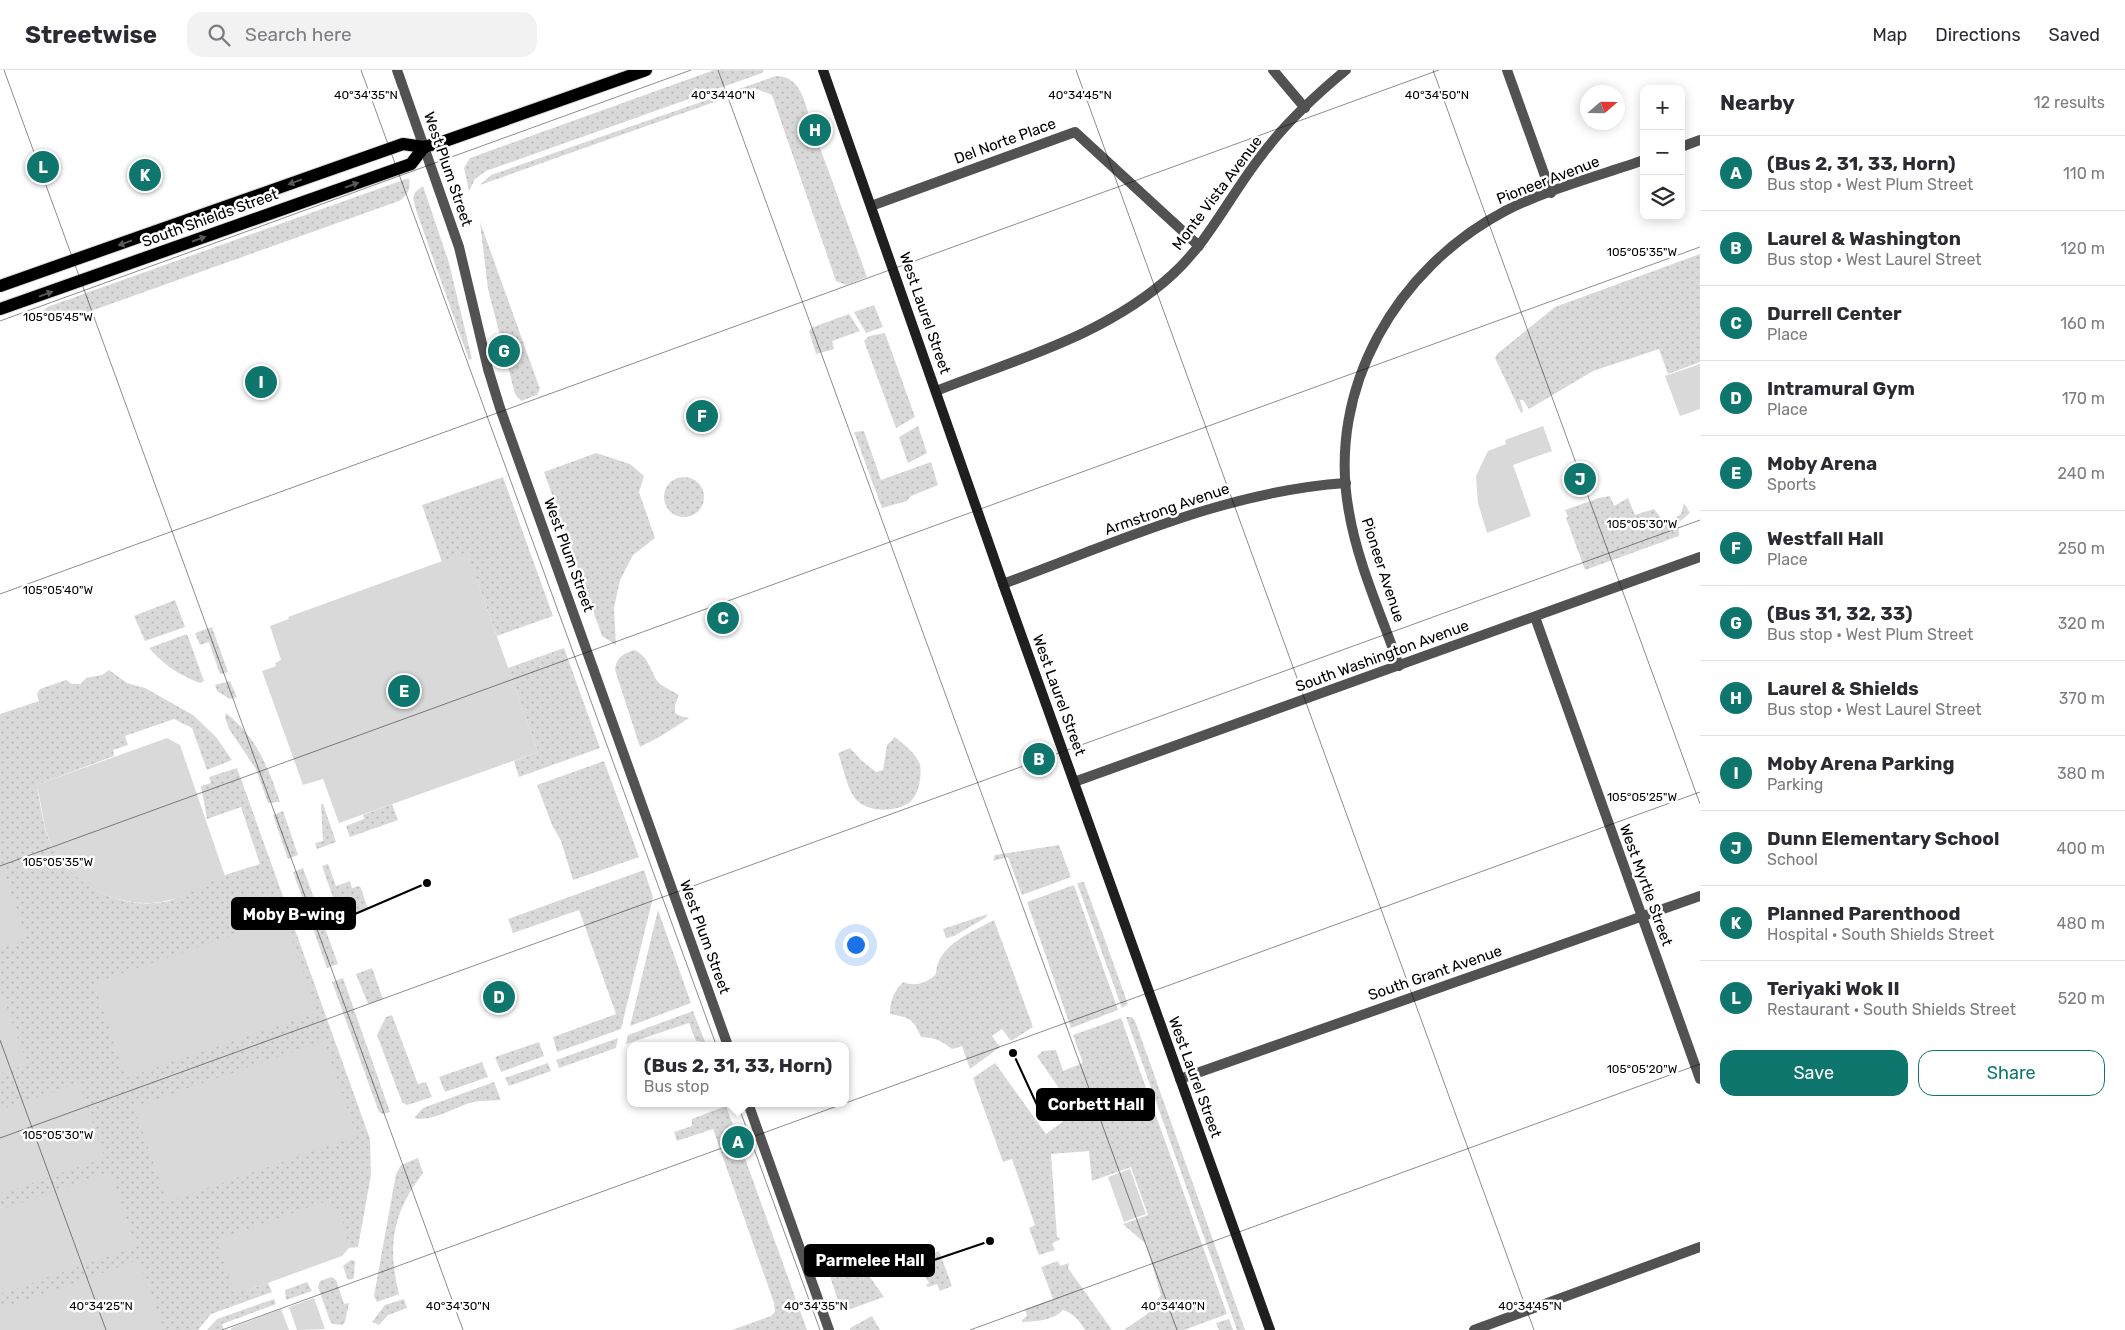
<!DOCTYPE html>
<meta charset="utf-8">
<style>
:root{--surface:#fff;--page:#f2f2f3;--text:#2b2b33;--muted:#7c7c81;--line:#e1e1e2;--accent:#0f766e}
body{margin:0;font-family:Rubik,sans-serif;background:var(--page);color:var(--text)}
.controls{position:absolute;right:15px;top:15px;display:grid;overflow:hidden;border-radius:10px;box-shadow:0 2px 12px #0003}
.controls button{width:45px;height:45px;display:grid;place-items:center;padding:0;border:0;border-bottom:1px solid var(--line);background:var(--surface);color:var(--text);font:25px sans-serif}
.compass{position:absolute;left:1580px;top:15px;width:45px;height:45px;border-radius:50%;background:var(--surface);box-shadow:0 2px 12px #0003;rotate:70deg}
.you{position:absolute;left:855px;top:874px;width:18px;height:18px;margin:-12px;border:4px solid #fff;border-radius:50%;background:#1a73e8;box-shadow:0 0 0 8px #1a73e833}
.badge{display:grid;place-items:center;width:32px;height:32px;border-radius:50%;background:var(--accent);color:#fff;font-size:16px;font-weight:700}
.pin{position:absolute;translate:-50% -50%;border:2px solid #fff;box-shadow:0 1px 5px #0006}
.popup{position:absolute;left:627px;top:972px;width:222px;height:65px;box-sizing:border-box;display:grid;place-content:center;border-radius:10px;background:var(--surface);filter:drop-shadow(0 1px 4px #0005);font-size:16px;white-space:nowrap;color:var(--muted)}
.popup b{font-size:19px;color:var(--text)}
.popup::after{content:'';position:absolute;left:50%;top:100%;margin-left:-10px;border:10px solid transparent;border-top-color:var(--surface)}
.list{margin:0;padding:0;list-style:none}
h2{display:flex;justify-content:space-between;align-items:center;height:65px;margin:0;padding:0 20px;font-size:21px}
h2 small{font-size:16px;font-weight:400;color:var(--muted)}
.list li{display:grid;grid-template-columns:32px 1fr auto;gap:15px;align-items:center;box-sizing:border-box;height:75px;padding:0 20px;border-top:1px solid var(--line)}
.list b{display:block;font-size:19px;white-space:nowrap}
.list p{margin:0;font-size:16px;white-space:nowrap;color:var(--muted)}
.list em{font-size:16px;font-style:normal;color:var(--muted)}
.actions{display:flex;gap:10px;padding:15px 20px}
.actions a{flex:1;padding:11px 0;border:1px solid var(--accent);border-radius:15px;text-align:center;font-size:18px;color:var(--accent)}
.actions .main{background:var(--accent);color:#fff}
.icon{flex:none;width:28px;height:28px;fill:none;stroke:currentColor;stroke-width:2;stroke-linecap:round;stroke-linejoin:round}
.map{position:relative;flex:none;width:1700px;height:1260px;overflow:hidden}
header{display:flex;align-items:center;gap:30px;box-sizing:border-box;height:70px;padding:0 25px;background:var(--surface);border-bottom:1px solid var(--line)}
header strong{font-size:24px}
nav{display:flex;gap:28px;margin-inline-start:auto;font-size:18px}
.search{width:350px;height:45px;background:var(--page);display:flex;align-items:center;gap:12px;box-sizing:border-box;padding:0 18px;border-radius:15px;color:var(--muted);font-size:19px}
main{display:flex}
aside{flex:1;background:var(--surface)}
.map>svg:first-child{display:block}
.grass{fill:url(#grass-dots)}
.park{fill:#d9d9d9}
.lines{fill:none;stroke-linecap:round;stroke-linejoin:round}
.primary-casing{stroke:#dbdbdb;stroke-width:14}
.minor{stroke:#525252;stroke-width:10}
.secondary{stroke:#1f1f1f;stroke-width:10}
.primary{stroke:#000;stroke-width:12}
.oneway{fill:#595959}
.ticks{fill:none;stroke:#000;stroke-width:1;stroke-opacity:0.45}
.labels{text-anchor:middle;stroke-width:5;stroke-linejoin:round;paint-order:stroke}
.street-label{font-size:15px;fill:#000;stroke:#fff}
.ticks-label{font-size:12px;text-anchor:middle;fill:#000;stroke:#fff;stroke-width:5;stroke-linejoin:round;paint-order:stroke}
.leader{fill:none;stroke:#000;stroke-width:2}
.callout-dot{fill:#000;stroke:#fff;stroke-width:2}
.callout{fill:#000;stroke:#000;stroke-width:2}
.callout-label{font-size:16px;text-anchor:middle;font-weight:bold;fill:#fff}
</style>
<header>
<strong>Streetwise</strong>
<div class="search"><svg class="icon" aria-label="search" viewBox="0 0 24 24"><circle cx="10" cy="10" r="6"/><path d="M15 15l6 6"/></svg>Search here</div>
<nav><a>Map</a><a>Directions</a><a>Saved</a></nav>
</header>
<main>
<div class="map">
<svg width="1700" height="1260" viewBox="0 0 1700 1260">
<defs>
<pattern id="grass-dots" width="8" height="8" patternUnits="userSpaceOnUse" patternTransform="scale(1.25)"><rect width="8" height="8" fill="#d9d9d9"/><path d="M2 2h.1M6 6h.1" fill="none" stroke="#b8b8b8" stroke-width="1.8" stroke-linecap="round"/></pattern>
</defs>
<rect width="100%" height="100%" fill="#fff"/>
<g class="grass">
<path d="M714,0H764L762,3L486,101L475,109L469,121L464,98L470,88Z"/>
<path d="M776,6C802,6 805,35 812,55L809,56L812,65L815,64L867,207L846,215L836,211L772,25L754,18L480,115L491,105Z"/>
<path d="M406,109H409C411,119 407,126 399,131L63,251L44,249L41,242L50,236Z"/>
<path d="M423,116L449,193L472,289L469,290L416,140L413,128L415,122Z"/>
<path d="M480,152L540,319L537,325L521,331L515,324L488,219Z"/>
<path d="M1700,184V292L1668,304L1659,279L1593,301L1529,339L1523,330H1520L1523,341L1521,343L1495,288L1497,284L1555,237Z"/>
<path d="M874,235L883,257L866,263L854,242Z"/>
<path d="M849,244L860,261L832,271L834,279L816,284L809,261L813,257Z"/>
<path d="M885,263L915,347L896,358L864,271L869,266Z"/>
<path d="M918,356L927,383L908,393L899,367Z"/>
<path d="M864,361L881,410L931,392L938,415L911,426L907,431L882,438L854,362Z"/>
<path d="M596,383L630,394L644,406L639,422L655,468L633,485L620,510L614,538L616,575L602,566L544,402Z"/>
<circle cx="684" cy="427" r="20"/>
<path d="M503,407L553,546L497,566L467,483L442,492L422,435Z"/>
<path d="M1610,426L1614,436L1628,428L1635,445L1654,439L1662,449L1672,450L1681,444L1684,433L1690,443L1678,453L1679,466L1585,500L1566,448L1568,447L1565,440L1599,428Z"/>
<path d="M175,530L185,557L145,571L134,546Z"/>
<path d="M212,557L228,602L220,604L209,572L200,575L195,563Z"/>
<path d="M187,564L204,611L200,613C179,605 164,595 149,578Z"/>
<path d="M564,578L600,678L519,707L514,691L538,682L508,598Z"/>
<path d="M634,580C649,586 650,601 658,612C663,617 673,621 679,625L675,635V643L680,646L689,648L661,666L640,677L615,600C616,587 623,584 634,580Z"/>
<path d="M109,600L127,613L145,618L193,645L216,667L232,690L207,700L192,658L174,649L125,666L128,675L113,680L114,686L36,715C41,733 42,753 49,770C70,814 116,840 165,832C182,828 195,818 210,811C226,804 244,799 260,794L241,737L207,749L201,716L211,713L209,707L237,698L370,1069L371,1105L358,1177L349,1178L337,1139L246,1221L268,1213L272,1222L211,1244L198,1260H0V644L39,631L37,624L40,619L66,610L72,614H81L86,608L102,605Z"/>
<path d="M230,611L237,627L230,629L217,621L215,615Z"/>
<path d="M226,643C256,667 268,696 280,732L268,733L256,699L229,659L225,647Z"/>
<path d="M895,667C903,674 917,684 920,695C922,705 919,725 910,732C896,743 865,743 854,727C846,715 843,696 838,683L850,678L861,690L876,702L883,700L887,675Z"/>
<path d="M604,691L639,787L573,810L561,771L552,755L537,715Z"/>
<path d="M321,734H323L336,772L317,779L315,773L323,771Z"/>
<path d="M392,734L398,750L350,767L346,756L364,749L363,745Z"/>
<path d="M283,741L298,785L288,789L273,745Z"/>
<path d="M1059,775L1071,807L1022,825L1008,787L993,791L995,785Z"/>
<path d="M328,794L336,816L350,811L352,818L360,816L368,839L341,850L322,796Z"/>
<path d="M303,798L338,894L327,898L293,802Z"/>
<path d="M644,800L653,827L621,959L557,982L553,967L616,944L579,840L513,863L508,849Z"/>
<path d="M1084,812L1128,934L1122,938L1077,813Z"/>
<path d="M1074,815L1118,940L1071,958L1027,832Z"/>
<path d="M658,840L691,933L630,956Z"/>
<path d="M988,844L985,848L954,866L946,868L943,859Z"/>
<path d="M994,850L1033,957L1011,971L1002,959L992,966L1000,977L970,999L962,976L952,979C942,971 934,967 921,967C913,948 910,948 890,944C890,931 894,921 903,912C916,917 927,913 936,904C937,875 972,862 994,850Z"/>
<path d="M372,898L383,929L368,934L356,904Z"/>
<path d="M343,908L390,1042L383,1044L379,1042L332,912Z"/>
<path d="M693,941L705,972L696,971L689,953L626,974L628,965Z"/>
<path d="M392,945L418,1014L426,1012L432,1027L407,1035L402,1032L377,965L386,947Z"/>
<path d="M1126,947H1132L1135,951L1245,1260H1237Z"/>
<path d="M1121,948L1227,1244L1184,1260H1124L1147,1244L1161,1225L1146,1174L1123,1154L1148,1145L1131,1097L1092,1111L1089,1081L1051,1084L1057,1167L1061,1169L1052,1173L1055,1180L1039,1185L1029,1158L1035,1155L1012,1089L1003,1092L973,1008L995,993L1046,1064L1065,1050L1063,1047L1073,1039L1037,986L1043,981L1056,980L1063,1001L1083,993L1073,965Z"/>
<path d="M618,968L616,978L559,998L556,990Z"/>
<path d="M539,972L544,986L501,1002L495,987Z"/>
<path d="M482,992L488,1007L445,1022L439,1007Z"/>
<path d="M548,993L551,1001L509,1016L505,1008Z"/>
<path d="M494,1012L501,1030C492,1031 482,1030 473,1032C454,1037 434,1052 414,1048L423,1038Z"/>
<path d="M726,1036L807,1260H732L771,1246L775,1242L774,1233L713,1059L677,1071L674,1062L692,1056V1049Z"/>
<path d="M418,1088L423,1103C393,1142 387,1176 399,1224L377,1232L374,1226L396,1104L401,1095Z"/>
<path d="M921,1180L925,1187L939,1181L952,1216L940,1221L937,1214L928,1217L926,1215L929,1213L912,1184Z"/>
<path d="M852,1188L858,1190L884,1227L842,1242L824,1189L835,1195Z"/>
<path d="M351,1190L355,1191L354,1208L350,1210L347,1208L343,1196Z"/>
<path d="M1058,1191L1060,1196L1069,1193L1068,1198L1112,1260H1085C1080,1251 1073,1243 1063,1240C1052,1251 1037,1251 1022,1252V1250L1027,1246L1025,1239L1053,1229L1041,1197Z"/>
<path d="M332,1207L336,1210L344,1234L349,1233L345,1252L342,1255L333,1254L330,1251L318,1217L320,1211Z"/>
<path d="M307,1212L312,1221L286,1230L285,1220Z"/>
<path d="M274,1229L276,1234L222,1254L224,1260H207L217,1249Z"/>
<path d="M404,1229L407,1238L388,1245L379,1255L372,1252L385,1235Z"/>
<path d="M872,1246L880,1260H850V1258Z"/>
<path d="M1229,1249L1233,1260H1219L1216,1253Z"/>
</g>
<g class="park">
<path d="M1700,294V339L1680,346L1665,306Z"/>
<path d="M1543,356L1552,381L1513,395L1531,446L1487,463L1478,433L1476,406L1488,381L1506,374L1505,370Z"/>
<path d="M467,482L538,682L339,753L323,709L303,715L262,601L276,596L275,593L281,590L270,556L289,549L288,547Z"/>
<path d="M167,668L180,675L225,806C204,813 187,827 166,831C117,841 66,813 48,767C42,750 42,732 36,715Z"/>
<path d="M0,790L27,870L0,879Z"/>
<path d="M284,847L317,942L126,1008L94,913Z"/>
<path d="M0,918L27,994L0,1004Z"/>
<path d="M324,971L357,1066L167,1132L134,1037Z"/>
<path d="M79,1013L105,1088L0,1124V1040Z"/>
<path d="M1130,1099L1146,1144L1124,1152L1108,1107Z"/>
<path d="M110,1102L136,1177L0,1224V1140Z"/>
<path d="M324,1132C324,1132 331,1133 332,1133C339,1137 349,1169 349,1178L342,1186L246,1221H239L233,1217L220,1182V1173L225,1167Z"/>
<path d="M139,1190L164,1260H0V1239Z"/>
<path d="M314,1228L325,1259L297,1260L289,1237Z"/>
<path d="M281,1239L289,1260H231V1258Z"/>
</g>
<g class="lines">
<defs>
<g id="primary">
<path d="M0,216L403,74L424,77L445,71L646,0"/>
<path d="M0,239L411,94L424,77"/>
</g>
</defs>
<use href="#primary" class="primary-casing"/>
<g class="minor">
<path d="M397,0L459,177L488,299L500,338L728,976"/>
<path d="M1273,0L1305,38"/>
<path d="M1507,0L1551,123"/>
<path d="M1681,77L1700,70"/>
<path d="M871,136L1075,62L1199,176"/>
<path d="M936,321C1017,289 1107,265 1173,204C1209,171 1231,124 1261,86C1283,56 1317,24 1346,0"/>
<path d="M1003,514C1115,473 1226,421 1346,413"/>
<path d="M1535,547L1700,1009"/>
<path d="M1399,596C1382,546 1358,495 1349,442C1326,318 1397,198 1505,141C1545,120 1601,105 1644,90"/>
<path d="M1074,712L1700,487"/>
<path d="M1180,1009L1700,826"/>
<path d="M748,1033L829,1260"/>
<path d="M1474,1260L1700,1177"/>
</g>
<path class="secondary" d="M823,0L1003,514L1270,1260"/>
<use href="#primary" class="primary"/>
</g>
<defs><path id="oneway-solid" d="M-6-.8H1V-3.2L6.5 0L1 3.2V.8H-6Z" transform="scale(1.25)"/></defs>
<g class="oneway">
<use href="#oneway-solid" transform="translate(295 112) rotate(160)"/>
<use href="#oneway-solid" transform="translate(352 115) rotate(-20)"/>
<use href="#oneway-solid" transform="translate(199 169) rotate(-20)"/>
<use href="#oneway-solid" transform="translate(125 173) rotate(160)"/>
<use href="#oneway-solid" transform="translate(46 224) rotate(-20)"/>
</g>
<path class="ticks" d="M4,0L463,1260M361,0L820,1260M718,0L1177,1260M1076,0L1534,1260M1433,0L1700,734M0,251L691,0M0,524L1439,0M0,796L1700,177M0,970L106,1260M0,1068L1700,450M222,1260L1700,722M970,1260L1700,994"/>
<g class="labels">
<g class="street-label">
<text transform="translate(1005 71) rotate(-20)" y="5">Del Norte Place</text>
<text transform="translate(448 99) rotate(71)" y="5">West Plum Street</text>
<text transform="translate(1548 110) rotate(-21)" y="5">Pioneer Avenue</text>
<text transform="translate(1217 123) rotate(-53)" y="5">Monte Vista Avenue</text>
<text transform="translate(210 148) rotate(-20)" y="5">South Shields Street</text>
<text transform="translate(925 243) rotate(71)" y="5">West Laurel Street</text>
<text transform="translate(1167 439) rotate(-19)" y="5">Armstrong Avenue</text>
<text transform="translate(569 485) rotate(70)" y="5">West Plum Street</text>
<text transform="translate(1383 500) rotate(72)" y="5">Pioneer Avenue</text>
<text transform="translate(1382 586) rotate(-20)" y="5">South Washington Avenue</text>
<text transform="translate(1059 625) rotate(70)" y="5">West Laurel Street</text>
<text transform="translate(1646 815) rotate(70)" y="5">West Myrtle Street</text>
<text transform="translate(705 867) rotate(70)" y="5">West Plum Street</text>
<text transform="translate(1435 903) rotate(-19)" y="5">South Grant Avenue</text>
<text transform="translate(1195 1007) rotate(70)" y="5">West Laurel Street</text>
</g>
</g>
<g class="ticks-label">
<text x="366" y="29">40°34'35"N</text>
<text x="723" y="29">40°34'40"N</text>
<text x="1080" y="29">40°34'45"N</text>
<text x="1437" y="29">40°34'50"N</text>
<text x="1642" y="186">105°05'35"W</text>
<text x="58" y="251">105°05'45"W</text>
<text x="1642" y="458">105°05'30"W</text>
<text x="58" y="524">105°05'40"W</text>
<text x="1642" y="731">105°05'25"W</text>
<text x="58" y="796">105°05'35"W</text>
<text x="1642" y="1003">105°05'20"W</text>
<text x="58" y="1069">105°05'30"W</text>
<text x="101" y="1240">40°34'25"N</text>
<text x="458" y="1240">40°34'30"N</text>
<text x="816" y="1240">40°34'35"N</text>
<text x="1173" y="1240">40°34'40"N</text>
<text x="1530" y="1240">40°34'45"N</text>
</g>
<path class="leader" d="M427 813L355 844M1013 983L1037 1035M990 1171L934 1190"/>
<g class="callout-dot">
<circle cx="427" cy="813" r="5"/>
<circle cx="1013" cy="983" r="5"/>
<circle cx="990" cy="1171" r="5"/>
</g>
<g class="callout">
<rect x="232" y="828" width="123" height="31" rx="5"/>
<rect x="1037" y="1019" width="117" height="31" rx="5"/>
<rect x="805" y="1175" width="129" height="31" rx="5"/>
</g>
<g class="callout-label">
<text x="294" y="850">Moby B-wing</text>
<text x="1096" y="1040">Corbett Hall</text>
<text x="870" y="1196">Parmelee Hall</text>
</g>
</svg>
<div class="controls">
<button>+</button>
<button>−</button>
<button><svg class="icon" aria-label="layers" viewBox="0 0 24 24"><path d="M12 4l9 5-9 5-9-5zM3 14l9 5 9-5"/></svg></button>
</div>
<svg class="compass" viewBox="-18 -18 36 36"><path d="M0-13l5 13h-10z" fill="#e53935"/><path d="M0 13l5-13h-10z" fill="#7c7c81"/></svg>
<div class="you"></div>
<div class="pin badge" style="left:738px;top:1072px">A</div>
<div class="popup"><b>(Bus 2, 31, 33, Horn)</b>Bus stop</div>
<div class="pin badge" style="left:1039px;top:689px">B</div>
<div class="pin badge" style="left:723px;top:548px">C</div>
<div class="pin badge" style="left:499px;top:927px">D</div>
<div class="pin badge" style="left:404px;top:621px">E</div>
<div class="pin badge" style="left:702px;top:346px">F</div>
<div class="pin badge" style="left:504px;top:281px">G</div>
<div class="pin badge" style="left:815px;top:60px">H</div>
<div class="pin badge" style="left:261px;top:312px">I</div>
<div class="pin badge" style="left:1580px;top:409px">J</div>
<div class="pin badge" style="left:145px;top:105px">K</div>
<div class="pin badge" style="left:43px;top:97px">L</div>
</div>
<aside>
<h2>Nearby<small>12 results</small></h2>
<ul class="list">
<li><span class="badge">A</span><div><b>(Bus 2, 31, 33, Horn)</b><p>Bus stop · West Plum Street</p></div><em>110 m</em></li>
<li><span class="badge">B</span><div><b>Laurel &amp; Washington</b><p>Bus stop · West Laurel Street</p></div><em>120 m</em></li>
<li><span class="badge">C</span><div><b>Durrell Center</b><p>Place</p></div><em>160 m</em></li>
<li><span class="badge">D</span><div><b>Intramural Gym</b><p>Place</p></div><em>170 m</em></li>
<li><span class="badge">E</span><div><b>Moby Arena</b><p>Sports</p></div><em>240 m</em></li>
<li><span class="badge">F</span><div><b>Westfall Hall</b><p>Place</p></div><em>250 m</em></li>
<li><span class="badge">G</span><div><b>(Bus 31, 32, 33)</b><p>Bus stop · West Plum Street</p></div><em>320 m</em></li>
<li><span class="badge">H</span><div><b>Laurel &amp; Shields</b><p>Bus stop · West Laurel Street</p></div><em>370 m</em></li>
<li><span class="badge">I</span><div><b>Moby Arena Parking</b><p>Parking</p></div><em>380 m</em></li>
<li><span class="badge">J</span><div><b>Dunn Elementary School</b><p>School</p></div><em>400 m</em></li>
<li><span class="badge">K</span><div><b>Planned Parenthood</b><p>Hospital · South Shields Street</p></div><em>480 m</em></li>
<li><span class="badge">L</span><div><b>Teriyaki Wok II</b><p>Restaurant · South Shields Street</p></div><em>520 m</em></li>
</ul>
<div class="actions"><a class="main">Save</a><a>Share</a></div>
</aside>
</main>
